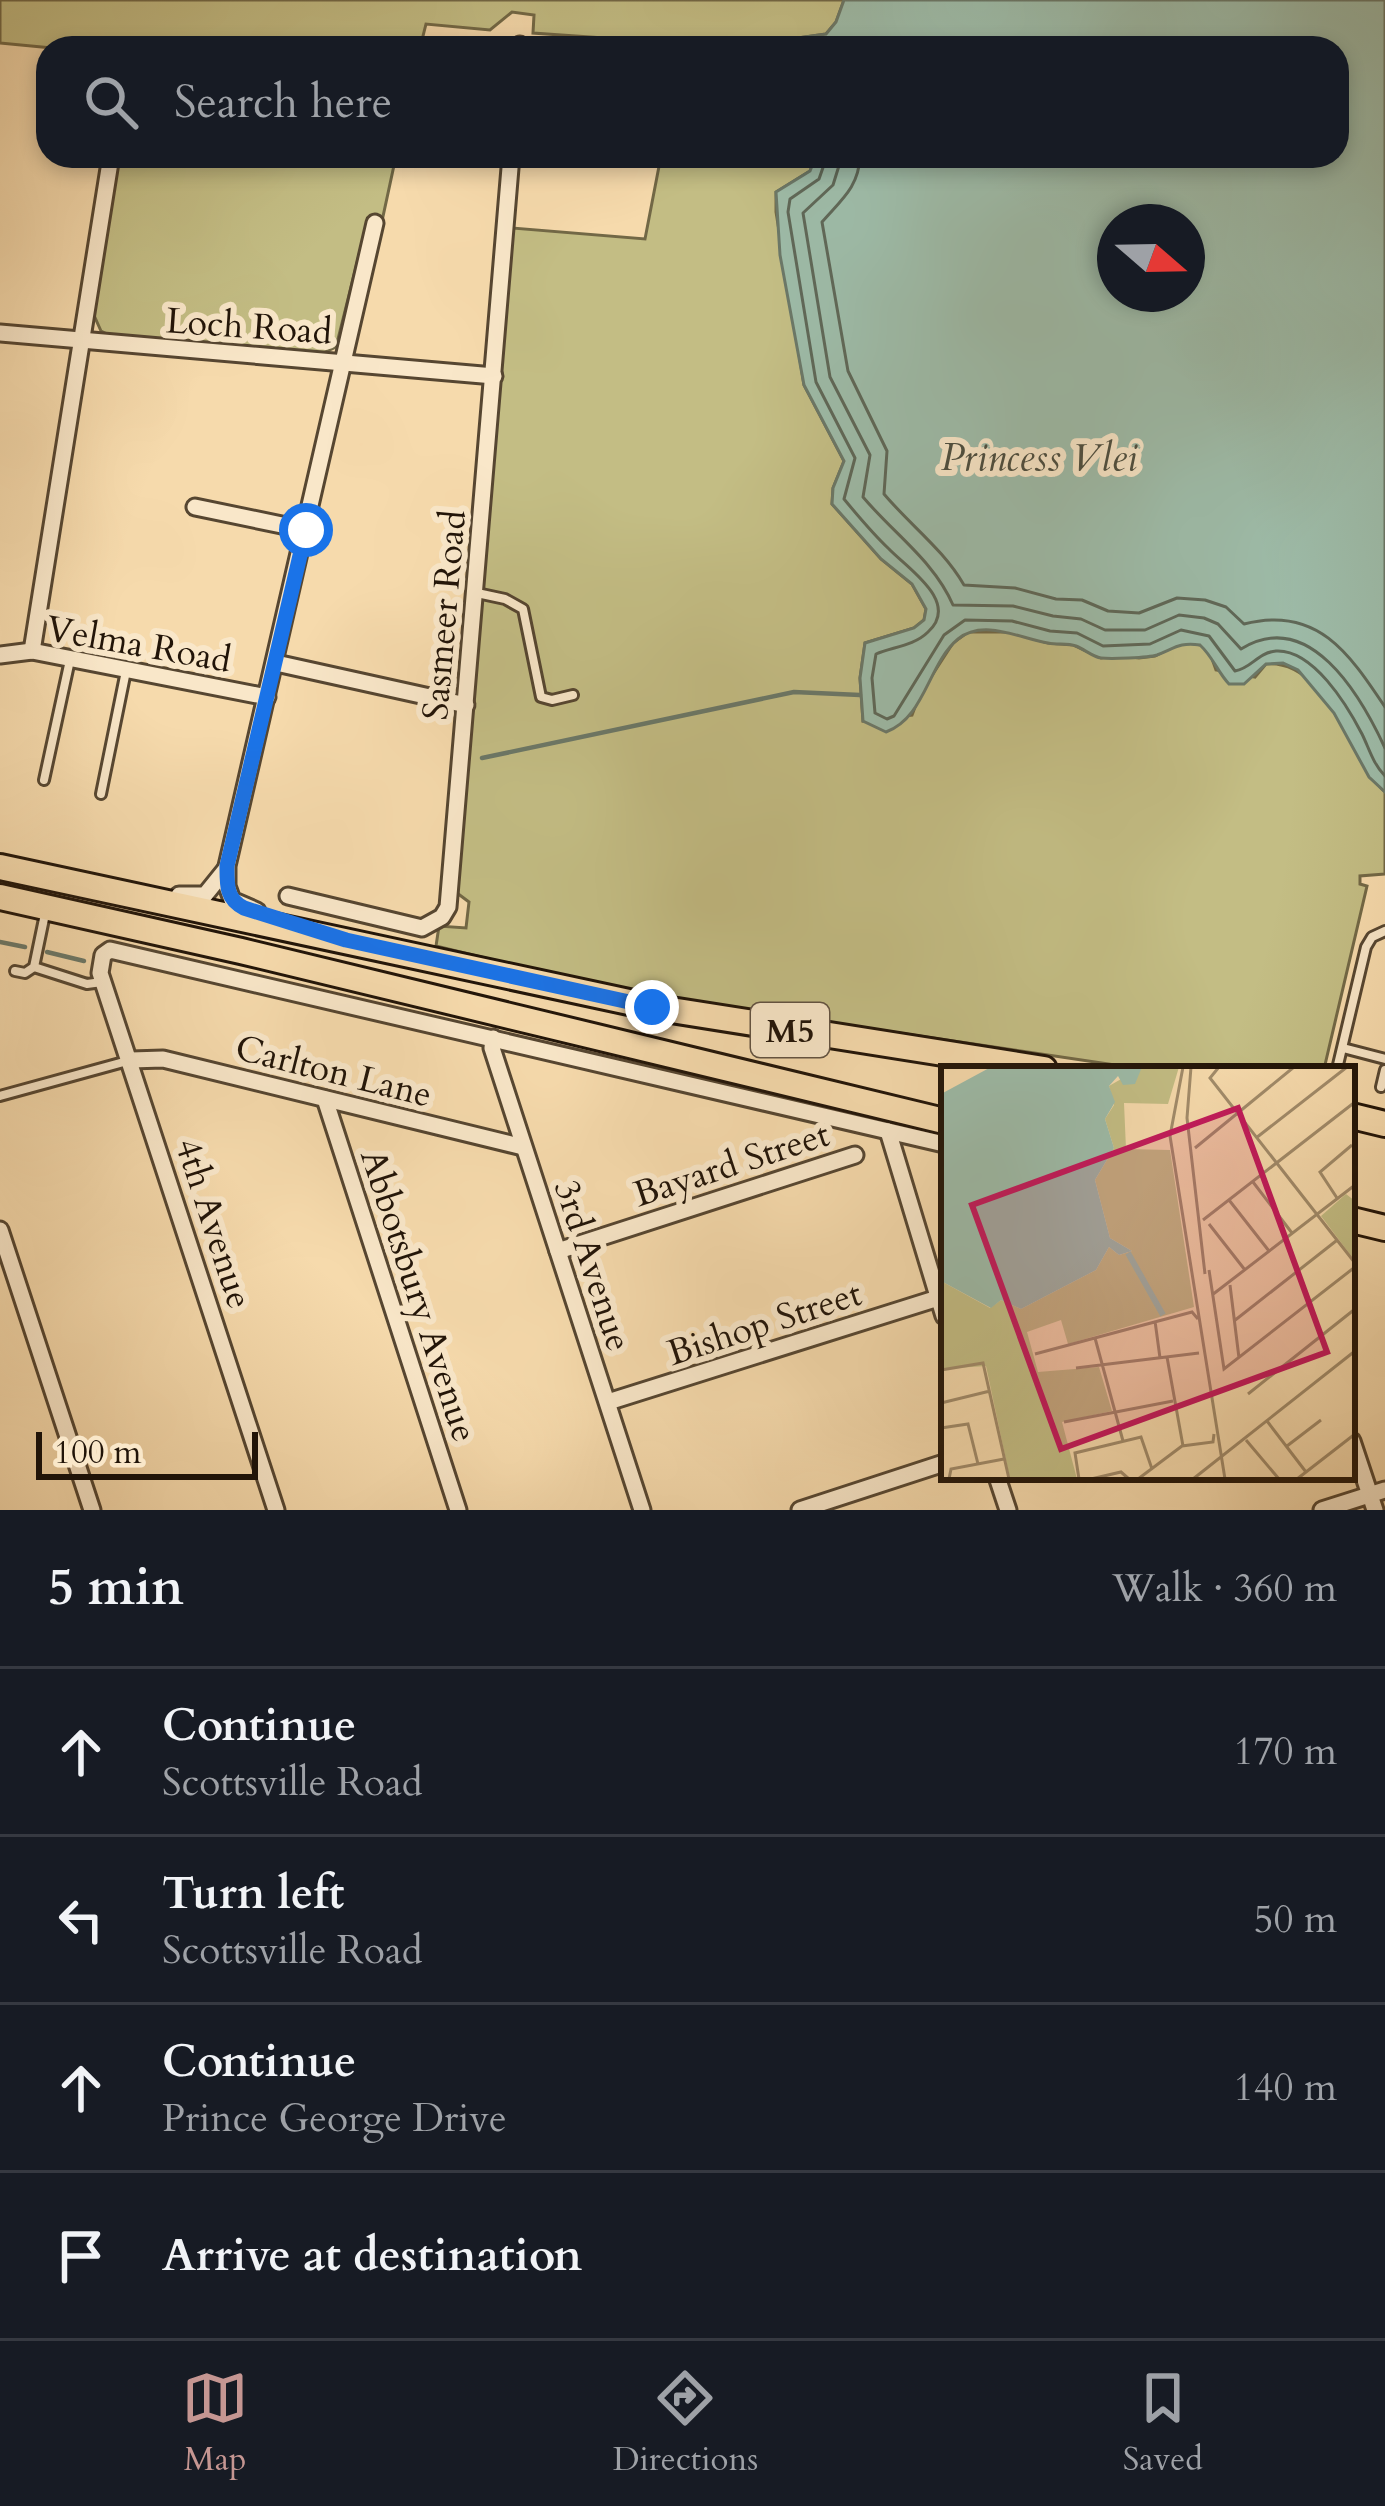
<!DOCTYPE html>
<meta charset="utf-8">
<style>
:root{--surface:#171b24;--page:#20242c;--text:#f1f3f6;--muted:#9ea1a6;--line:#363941;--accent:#c59692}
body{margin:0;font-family:Cardo,serif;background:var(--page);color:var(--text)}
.compass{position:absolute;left:1097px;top:204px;width:108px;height:108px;border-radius:50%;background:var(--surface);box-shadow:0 6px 18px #0003;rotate:110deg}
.scale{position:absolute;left:36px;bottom:30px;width:222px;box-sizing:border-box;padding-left:12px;border:6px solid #211408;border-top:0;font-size:33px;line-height:42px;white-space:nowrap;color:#211408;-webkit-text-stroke:9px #f9e7c9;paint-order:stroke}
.stop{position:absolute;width:36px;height:36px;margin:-27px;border:9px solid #1a73e8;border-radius:50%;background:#fff}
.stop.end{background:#1a73e8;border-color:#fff;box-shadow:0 3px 12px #0008}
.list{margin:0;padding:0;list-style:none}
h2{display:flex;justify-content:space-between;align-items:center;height:156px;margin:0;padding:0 48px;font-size:51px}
h2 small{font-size:39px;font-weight:400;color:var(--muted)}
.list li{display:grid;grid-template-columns:78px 1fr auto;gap:36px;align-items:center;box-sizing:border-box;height:168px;padding:0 48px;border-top:3px solid var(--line)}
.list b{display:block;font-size:45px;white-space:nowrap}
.list p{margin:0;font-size:39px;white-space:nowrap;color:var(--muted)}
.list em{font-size:39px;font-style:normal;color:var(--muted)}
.icon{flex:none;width:66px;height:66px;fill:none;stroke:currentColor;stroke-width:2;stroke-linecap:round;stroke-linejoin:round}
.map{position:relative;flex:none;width:1385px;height:1510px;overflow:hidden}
.search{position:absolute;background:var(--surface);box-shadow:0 6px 18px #0003;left:36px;right:36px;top:36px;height:132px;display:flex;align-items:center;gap:30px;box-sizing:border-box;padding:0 42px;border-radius:36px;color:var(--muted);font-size:45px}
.sheet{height:828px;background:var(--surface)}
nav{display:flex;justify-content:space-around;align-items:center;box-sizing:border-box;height:168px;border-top:3px solid var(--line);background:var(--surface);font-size:33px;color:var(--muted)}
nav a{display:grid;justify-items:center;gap:6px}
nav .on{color:var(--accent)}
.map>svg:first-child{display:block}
.green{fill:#c3bd84;stroke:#726846;stroke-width:3}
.water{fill:#9dbba8;stroke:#6b7868;stroke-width:3;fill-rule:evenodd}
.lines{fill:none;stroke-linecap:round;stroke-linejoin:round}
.shore{stroke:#5f6858;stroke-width:3}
.stream{stroke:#6b7868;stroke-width:4.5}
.service-casing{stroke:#564631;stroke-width:14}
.minor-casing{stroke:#564631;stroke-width:21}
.primary-casing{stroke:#211408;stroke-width:30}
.service{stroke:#f9e7c9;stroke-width:8}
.minor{stroke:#f9e7c9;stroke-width:15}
.primary{stroke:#f6daac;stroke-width:24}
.route{stroke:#1a73e8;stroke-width:15}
.labels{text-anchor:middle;stroke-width:12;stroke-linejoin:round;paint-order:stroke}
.shield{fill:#f9e7c9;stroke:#625342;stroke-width:3}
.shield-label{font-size:33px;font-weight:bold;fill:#211408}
.street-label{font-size:36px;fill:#211408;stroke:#f9e7c9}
.water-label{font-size:39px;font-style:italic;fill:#4c4e40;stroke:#f9e7c9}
.inset-river{fill:none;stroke:#9dbba8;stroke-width:6}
.inset-road{fill:none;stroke:#a18b6a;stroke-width:3}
.view{fill:#c2185b;fill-opacity:0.15;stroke:#c2185b;stroke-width:6}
.inset-edge{fill:none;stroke:#211408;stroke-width:6}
</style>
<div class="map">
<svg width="1385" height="1510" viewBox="0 0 1385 1510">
<rect width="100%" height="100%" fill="#f6daac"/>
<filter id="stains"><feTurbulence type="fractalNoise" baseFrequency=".00167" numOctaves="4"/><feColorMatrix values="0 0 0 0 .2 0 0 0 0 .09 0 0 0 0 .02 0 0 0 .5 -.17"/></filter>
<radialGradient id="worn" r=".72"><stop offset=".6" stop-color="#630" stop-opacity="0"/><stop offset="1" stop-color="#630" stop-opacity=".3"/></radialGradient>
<g class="green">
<path d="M0,0H844L836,22L826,34L798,38L781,48H648L646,41L533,33L534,15L512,12L490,30L426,24L420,48H52L0,43Z"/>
<path d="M118,156H396L382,221L368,219L336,347L321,354L111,336L101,331L93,313Z"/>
<path d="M661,156H816L810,171L776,192V212L804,385L844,461L833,488L832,504L881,559L912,584L926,609L924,620L914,628L865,643L860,678L863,721L912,715L920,694L953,643L968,632H1009L1048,643L1073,645L1101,658L1118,655L1139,658L1155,656L1182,642L1201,645L1211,656L1216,670L1255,677L1266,664C1328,659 1348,758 1385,792V874L1360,876V884L1367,886L1324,1069H1142L730,1008L584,982L436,946L439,926L466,928L469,902L457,893L513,228L645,239Z"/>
</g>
<path class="water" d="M844,0H1385V792L1369,777L1334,713L1298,670L1283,663L1266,664L1244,684H1229C1217,671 1213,657 1200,645C1180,642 1175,648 1157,655C1148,658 1110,659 1101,658C1093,657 1084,649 1076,646C1067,643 1058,645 1048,643C1021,639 984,618 958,639C928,664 925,718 886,732L863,721L860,678L865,643L914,628L924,620L926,609L912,584L881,559L832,504L833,488L844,461L804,385L780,255L776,192L810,171L816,156H1337V48H781L798,38L826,34L836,22ZM1115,222H1187V294H1115Z"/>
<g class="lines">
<g class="shore">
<path d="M827,156L819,179L790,199L788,212L816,382L855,458L844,499C858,516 873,534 889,549C907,568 961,602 928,632C914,646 892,647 876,654L872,678L875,713L887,719L894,716L944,635L965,620L1012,621L1050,631L1077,633L1103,646L1150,644L1181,630L1209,636L1235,671C1252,668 1257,653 1276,651C1313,649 1347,705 1362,734C1369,748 1373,764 1385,776"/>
<path d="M842,156L833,185L803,213L830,377L870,455L863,497C894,534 934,561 953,605L1013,606L1053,616L1081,619L1105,630H1145L1179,615L1204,618L1218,624L1241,649C1309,607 1360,694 1385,748"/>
<path d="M860,156C859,187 841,200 822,222L848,371L887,451L884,494C911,526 943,549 964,585L1015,588L1056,599L1082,600L1108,611L1139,613L1177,598L1205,600L1226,607L1244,624C1317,605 1349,653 1385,707"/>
</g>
<g class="stream">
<path d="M482,758L794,692L860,695"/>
<path d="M0,942L25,947"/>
<path d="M47,952L84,961"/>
</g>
<defs>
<g id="service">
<path d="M477,593L505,599L523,609L541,697L552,700L573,695"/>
<path d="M44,780L70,660"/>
<path d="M101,794L126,671"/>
<path d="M34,967L87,984L102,982"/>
<path d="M15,971L25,973L34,967L45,914"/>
<path d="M1343,1048L1385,1059"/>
<path d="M1337,1069L1366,947L1372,937L1385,931"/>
<path d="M1381,1087L1385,1070"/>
<path d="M0,1096L131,1060"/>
</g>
<g id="minor">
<path d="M519,48L520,45"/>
<path d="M0,333L494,376"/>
<path d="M195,507L306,530"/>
<path d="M32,651L111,156"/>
<path d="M0,655L32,651L267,697"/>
<path d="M276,663L466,705"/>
<path d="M179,895H205L226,869"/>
<path d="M288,896L422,928L442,917L448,907L511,156"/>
<path d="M257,911L232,900L227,886V866L375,223"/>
<path d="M493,1038L492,1048L642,1510"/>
<path d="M131,1060L163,1059L523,1147"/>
<path d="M325,1099L458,1510"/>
<path d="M888,1131L944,1316"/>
<path d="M0,1230L92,1510"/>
<path d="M558,1251L855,1155"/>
<path d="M608,1402L938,1298"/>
<path d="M1352,1441L1375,1510"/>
<path d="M997,1477L1008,1510"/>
<path d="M276,1510L100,973L103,955L110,950L944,1144"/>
<path d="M800,1510L944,1463"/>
<path d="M1322,1510L1385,1490"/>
</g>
<g id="primary">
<path d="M0,867L652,1007L1044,1069"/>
<path d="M0,897L241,951L944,1121"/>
<path d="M1352,1116L1385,1124"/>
<path d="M1352,1220L1385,1228"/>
</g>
</defs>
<use href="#service" class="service-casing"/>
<use href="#minor" class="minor-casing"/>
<use href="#primary" class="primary-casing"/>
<use href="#service" class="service"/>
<use href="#minor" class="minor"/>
<use href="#primary" class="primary"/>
</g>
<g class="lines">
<path class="route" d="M306,530L227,866C227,885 226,899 244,908L346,940L652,1007"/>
</g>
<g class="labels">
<rect class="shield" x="751" y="1003" width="78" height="54" rx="9"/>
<g class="shield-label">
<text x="790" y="1042">M5</text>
</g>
<g class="street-label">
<text transform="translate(249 325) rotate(4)" y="13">Loch Road</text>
<text transform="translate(443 615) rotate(-85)" y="13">Sasmeer Road</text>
<text transform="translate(139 643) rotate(10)" y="13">Velma Road</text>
<text transform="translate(334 1070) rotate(14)" y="13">Carlton Lane</text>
<text transform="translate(731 1163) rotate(-18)" y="13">Bayard Street</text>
<text transform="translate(215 1223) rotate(72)" y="13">4th Avenue</text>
<text transform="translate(594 1265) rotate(72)" y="13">3rd Avenue</text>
<text transform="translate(420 1295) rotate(72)" y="13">Abbotsbury Avenue</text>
<text transform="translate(764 1322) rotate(-18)" y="13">Bishop Street</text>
</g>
<g class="water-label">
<text x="1039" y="470">Princess Vlei</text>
</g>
</g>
<g transform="translate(941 1066)">
<rect width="414" height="414" fill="#f6daac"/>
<path d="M201,1H238L227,38L183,37L185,83L229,84L253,241L127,278L120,254L86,266L97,306L158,301L171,345L121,356L136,413H69L45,300L0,303V215L49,242L60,234L80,243L155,204L168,181L178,189L191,185L169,172L154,114L173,82L164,53L173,39L168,20ZM405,128L414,135V195L380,150Z" fill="#c3bd84"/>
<path d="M50,1H201L194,18L182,19L177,10L168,20L174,36L164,53L173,82L154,114L169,172L191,185L178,189L168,181L155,204L80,243L60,234L50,242L0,215V28Z" fill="#9dbba8"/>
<path class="inset-river" d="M187,187L222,249"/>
<path class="inset-road" d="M242,1L229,70L284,413M250,1L246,52L264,208M278,1L269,12L414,197M315,72L406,1M254,82L353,1M312,116L351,167M396,132L379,106L411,79M288,134L328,185M262,154L414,36M268,158L304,204M268,204L283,303L414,201M289,219L298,292M271,229L414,119M214,255L219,292M293,255L395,175M154,272L182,375M94,288L251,246L257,253M226,291L242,380M135,302L258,287M0,304L42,297L68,413M307,328L414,243M0,337L49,325M326,355L365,406M123,356L232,335M0,362L27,358L37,398M305,374L338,413M346,380L380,354M8,413L10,403L63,393M138,413L134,387L200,371L211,403M150,413L180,406L188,413M197,413L241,380L272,376L273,368M252,413L414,285M356,413L414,368"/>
<path class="view" d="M297,42L386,286L120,383L31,139Z"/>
<rect width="414" height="414" class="inset-edge"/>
</g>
<rect width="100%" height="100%" filter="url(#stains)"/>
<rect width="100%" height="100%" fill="url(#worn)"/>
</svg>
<svg class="compass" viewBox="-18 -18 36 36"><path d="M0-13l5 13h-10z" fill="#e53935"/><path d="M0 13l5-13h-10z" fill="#9ea1a6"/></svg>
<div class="scale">100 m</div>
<div class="stop" style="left:306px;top:530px"></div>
<div class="stop end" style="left:652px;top:1007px"></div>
<div class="search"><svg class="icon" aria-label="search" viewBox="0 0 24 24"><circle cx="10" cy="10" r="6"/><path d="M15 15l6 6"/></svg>Search here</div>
</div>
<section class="sheet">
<h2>5 min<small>Walk · 360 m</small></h2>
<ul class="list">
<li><svg class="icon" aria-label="ahead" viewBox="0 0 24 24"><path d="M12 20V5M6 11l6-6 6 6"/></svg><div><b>Continue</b><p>Scottsville Road</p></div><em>170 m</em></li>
<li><svg class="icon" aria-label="left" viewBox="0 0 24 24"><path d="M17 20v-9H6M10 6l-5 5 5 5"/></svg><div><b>Turn left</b><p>Scottsville Road</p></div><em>50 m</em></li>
<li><svg class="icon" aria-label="ahead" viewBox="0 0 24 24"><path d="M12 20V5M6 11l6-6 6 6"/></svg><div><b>Continue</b><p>Prince George Drive</p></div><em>140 m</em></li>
<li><svg class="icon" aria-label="arrive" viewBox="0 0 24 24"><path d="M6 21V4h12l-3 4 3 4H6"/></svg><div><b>Arrive at destination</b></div></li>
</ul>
</section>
<nav>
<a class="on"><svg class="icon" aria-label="map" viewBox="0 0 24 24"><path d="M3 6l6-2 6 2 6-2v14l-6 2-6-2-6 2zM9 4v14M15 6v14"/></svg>Map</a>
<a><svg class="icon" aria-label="directions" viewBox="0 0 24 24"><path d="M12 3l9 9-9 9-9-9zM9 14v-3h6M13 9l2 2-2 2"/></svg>Directions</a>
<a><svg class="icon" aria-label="saved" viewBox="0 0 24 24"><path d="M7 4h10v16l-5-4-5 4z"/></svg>Saved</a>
</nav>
